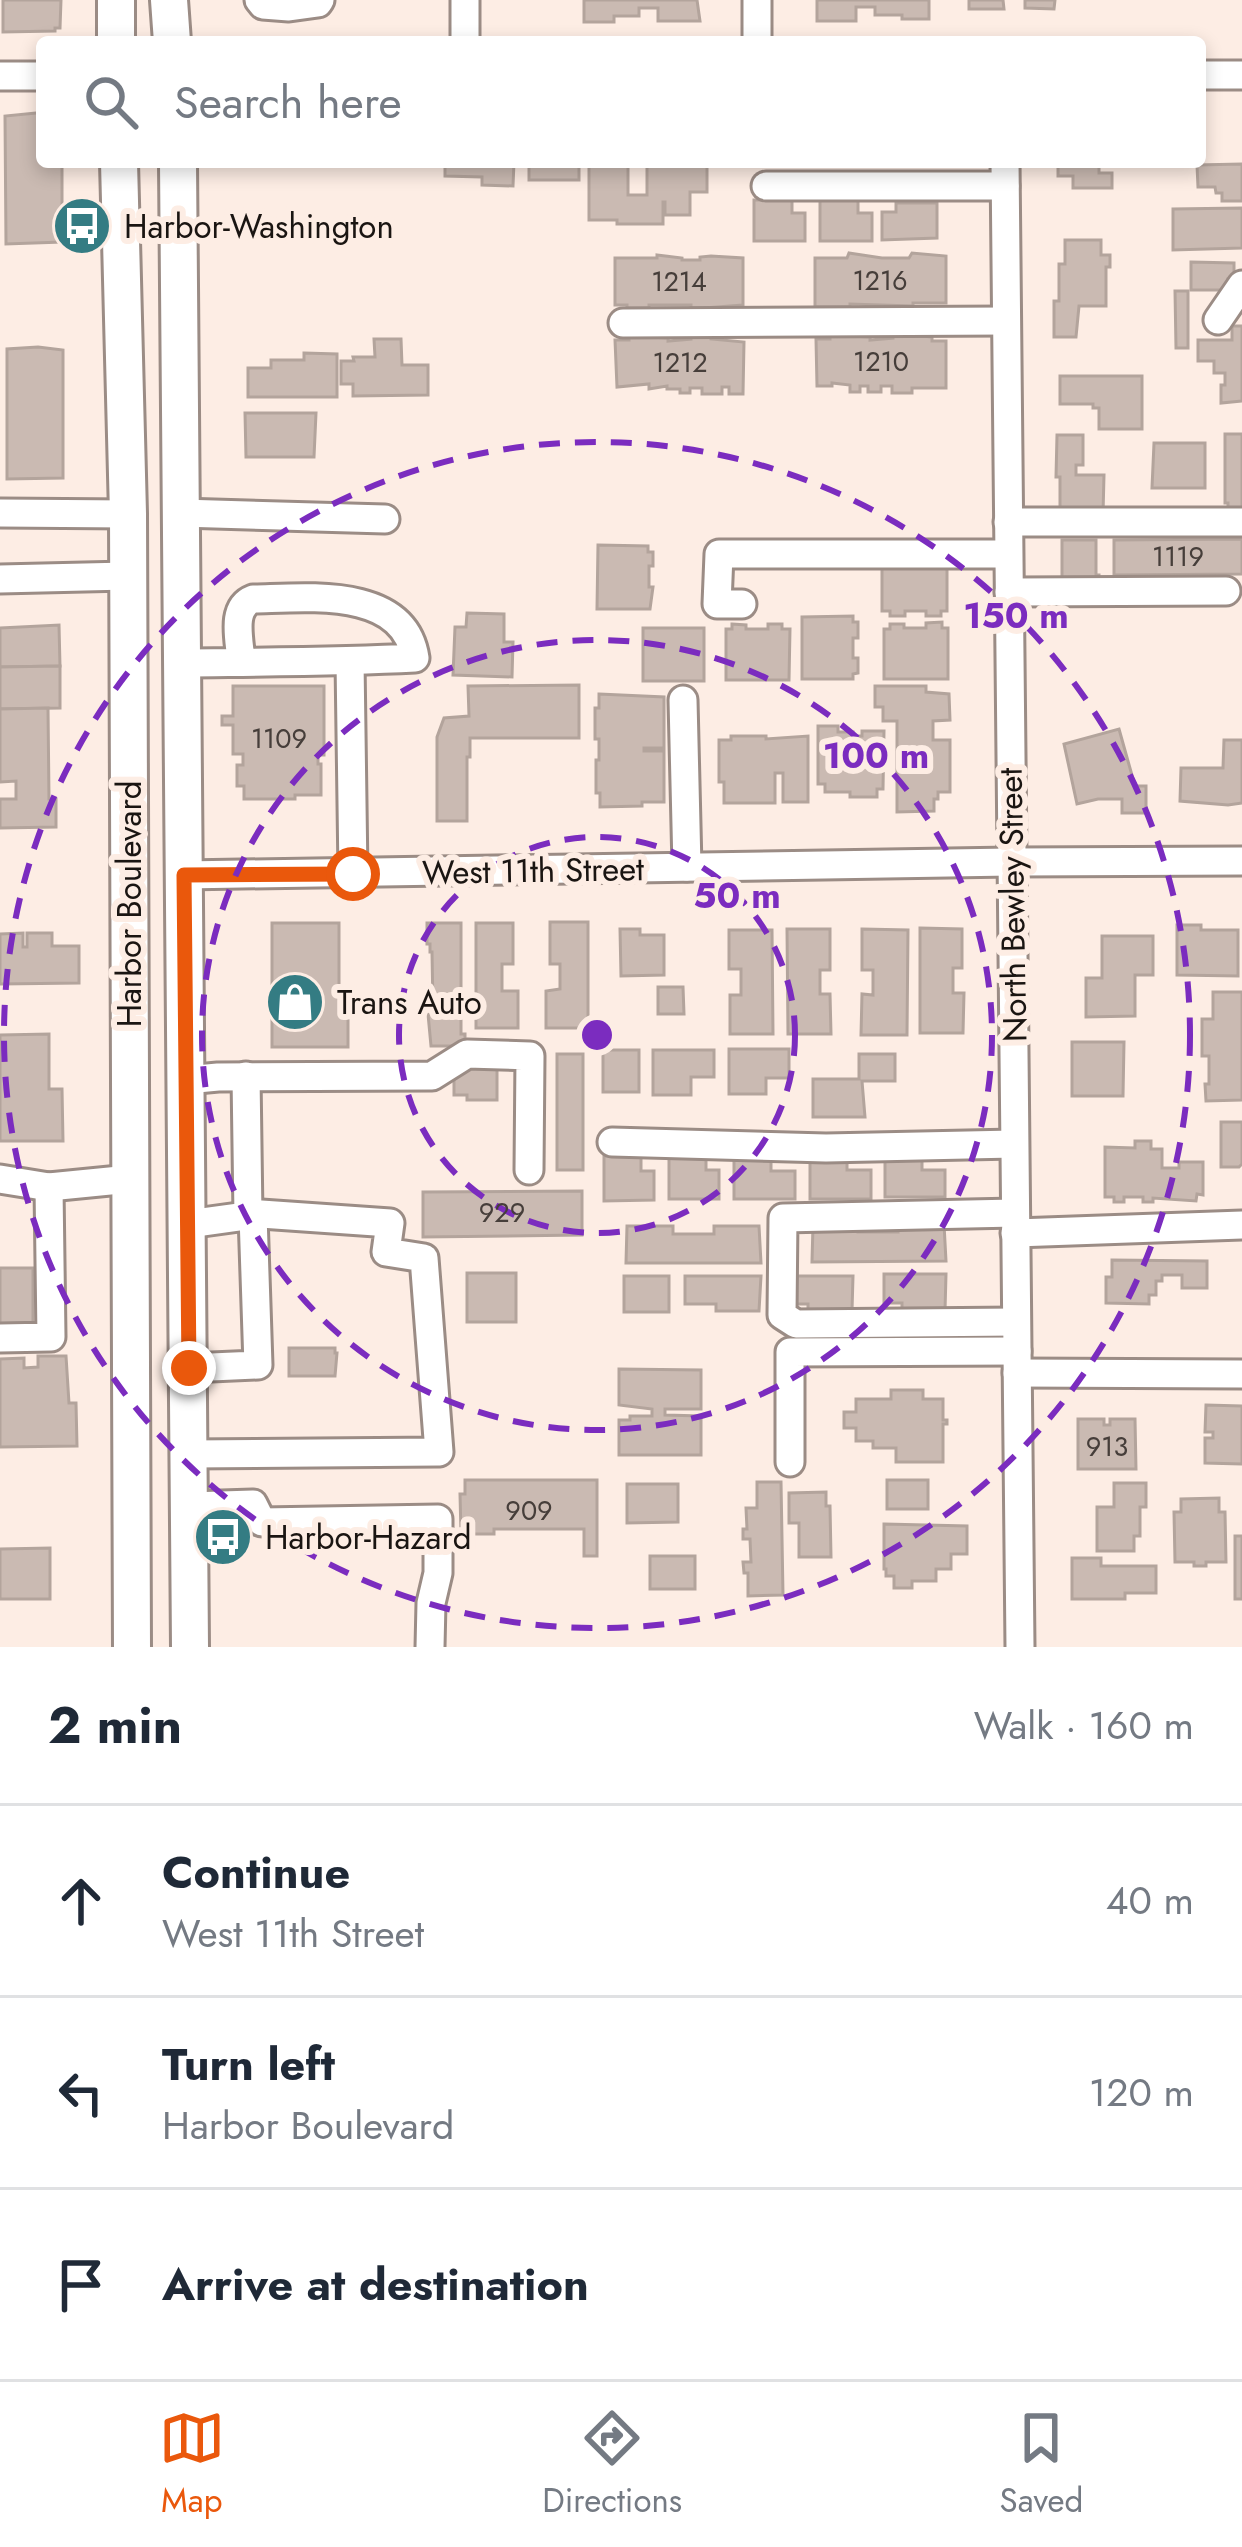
<!DOCTYPE html>
<meta charset="utf-8">
<style>
:root{--surface:#fff;--page:#f2f2f3;--text:#1f2937;--muted:#747a83;--line:#e0e1e3;--accent:#ea580c}
body{margin:0;font-family:Jost,sans-serif;background:var(--page);color:var(--text)}
.stop{position:absolute;width:36px;height:36px;margin:-27px;border:9px solid #ea580c;border-radius:50%;background:#fff}
.stop.end{background:#ea580c;border-color:#fff;box-shadow:0 3px 12px #0008}
.list{margin:0;padding:0;list-style:none}
h2{display:flex;justify-content:space-between;align-items:center;height:156px;margin:0;padding:0 48px;font-size:51px}
h2 small{font-size:39px;font-weight:400;color:var(--muted)}
.list li{display:grid;grid-template-columns:78px 1fr auto;gap:36px;align-items:center;box-sizing:border-box;height:192px;padding:0 48px;border-top:3px solid var(--line)}
.list b{display:block;font-size:45px;white-space:nowrap}
.list p{margin:0;font-size:39px;white-space:nowrap;color:var(--muted)}
.list em{font-size:39px;font-style:normal;color:var(--muted)}
.icon{flex:none;width:66px;height:66px;fill:none;stroke:currentColor;stroke-width:2;stroke-linecap:round;stroke-linejoin:round}
.map{position:relative;flex:none;width:1242px;height:1647px;overflow:hidden}
.search{position:absolute;background:var(--surface);box-shadow:0 6px 18px #0003;left:36px;right:36px;top:36px;height:132px;display:flex;align-items:center;gap:30px;box-sizing:border-box;padding:0 42px;border-radius:12px;color:var(--muted);font-size:45px}
.sheet{height:732px;background:var(--surface)}
nav{display:flex;justify-content:space-around;align-items:center;box-sizing:border-box;height:168px;border-top:3px solid var(--line);background:var(--surface);font-size:33px;color:var(--muted)}
nav a{display:grid;justify-items:center;gap:6px}
nav .on{color:var(--accent)}
.map>svg:first-child{display:block}
.building{fill:#cabab2;stroke:#b3a49c;stroke-width:3}
.lines{fill:none;stroke-linecap:round;stroke-linejoin:round}
.minor-casing{stroke:#9b8c85;stroke-width:33}
.major-casing{stroke:#9b8c85;stroke-width:42}
.minor{stroke:#fff;stroke-width:27}
.major{stroke:#fff;stroke-width:36}
.route{stroke:#ea580c;stroke-width:15}
.ring{fill:none;stroke:#7b2cbf;stroke-width:6;stroke-dasharray:21 15}
.labels{text-anchor:middle;stroke-width:12;stroke-linejoin:round;paint-order:stroke}
.number-label{font-size:27px;fill:#463e3a}
.poi-label{font-size:33px;fill:#1a1512;stroke:#fdede4;text-anchor:start}
.street-label{font-size:33px;fill:#1a1512;stroke:#fdede4}
.centre{fill:#7b2cbf;stroke:#fdede4;stroke-width:6}
.ring-label{font-size:36px;text-anchor:middle;font-weight:bold;fill:#7b2cbf;stroke:#fdede4;stroke-width:12;stroke-linejoin:round;paint-order:stroke}
</style>
<div class="map">
<svg width="1242" height="1647" viewBox="0 0 1242 1647">
<rect width="100%" height="100%" fill="#fdede4"/>
<g class="building">
<path d="M3,0H61L60,28H55V31L3,32Z"/>
<path d="M584,0H697L700,21H658V8H639V16H614V22H584Z"/>
<path d="M817,0H929V19H902V15H875V7H856V21H817Z"/>
<path d="M969,0H1003L1004,9H969Z"/>
<path d="M1025,0H1055L1054,9L1025,8Z"/>
<path d="M36,113H42V162H62V242L6,244L5,116Z"/>
<path d="M445,162H514L513,186L482,185V177L445,176Z"/>
<rect x="529" y="162" width="50" height="18"/>
<path d="M589,162H628V195H647V162H707V192H690V215H665V202H663V224H617V220H589Z"/>
<path d="M1058,162H1099V173H1112V188H1073V176H1058Z"/>
<path d="M1242,164V201H1222V193H1216L1215,187H1198L1197,165Z"/>
<path d="M820,199H858V213H872V241H820Z"/>
<path d="M754,200H792V213H805V241H754Z"/>
<path d="M896,203H937V238L882,240V212H896Z"/>
<path d="M1242,208V248L1173,250V209Z"/>
<path d="M1065,240H1101V255H1110V267H1106V306H1079L1076,337H1054V301H1059V264H1065Z"/>
<path d="M849,253L882,258H909L912,253L946,256V303H913V306L850,304V307H815V258H847Z"/>
<path d="M657,255L682,258V260H700V257L711,256L743,258V305L691,309V305H649V308H627V305H615V258H657Z"/>
<path d="M1191,262L1234,263V279H1228V290H1191Z"/>
<path d="M1175,291H1188V348H1176Z"/>
<path d="M1232,326H1242V401L1221,403V385H1225V373H1214V361H1198V340H1232Z"/>
<path d="M830,335L870,337V340L893,338V335H913L932,337V341H946V388H912V393H892V386H881V392H868V386H860V392H850V385L832,383V386H817L816,339H830Z"/>
<path d="M629,336L668,338V341L691,339V336H711V339L744,342L743,394H729V387H722V394H702V388H690V393H680V389H667V386L649,389V384L617,387L615,340H629Z"/>
<path d="M374,339H401L402,365H428V395L353,396V384H341V361H354L353,357H375Z"/>
<path d="M38,347L63,350V478L7,479V349Z"/>
<path d="M304,353L337,354V397H248V368H271V360H304Z"/>
<path d="M1060,376H1142V429H1099V408H1093V404H1060Z"/>
<path d="M245,413H316L314,457H246Z"/>
<path d="M1225,434H1242V516H1228V503H1225Z"/>
<path d="M1057,435H1083V465H1076V475H1104L1103,515H1060V477H1056Z"/>
<path d="M1154,443H1205V488H1152Z"/>
<path d="M1242,539V574L1114,575V540Z"/>
<path d="M1062,540H1096V575H1099V583L1062,587Z"/>
<path d="M598,545L648,546V552H653V566H649V587H653L650,609H597Z"/>
<path d="M882,560L947,561V611H941V616H926V611H905V616H890V611H882Z"/>
<path d="M467,613L504,614V642H513L512,677L453,675L455,627H466Z"/>
<path d="M853,616V622H858V638H853V658H858V673L853,674V679H802V617Z"/>
<path d="M942,622V628H948V679H884V629H890V624H904V628H926V623Z"/>
<path d="M732,624L746,625V629H768V624H782V629H790L789,680H726V629H732Z"/>
<path d="M59,625L60,666L0,667V628Z"/>
<rect x="643" y="628" width="61" height="53"/>
<path d="M60,666V708L0,709V667Z"/>
<path d="M579,685V738H470V757H467V821H437V737L444,718L469,716L468,686Z"/>
<path d="M233,686H324V755H318V764H321V795H295V799H244V786H237V765H243V754H233V725H222V716H233Z"/>
<path d="M875,686H926V692L949,694L950,720L933,721V740H950V792H938V799H934V811L897,812V721H883V707H875Z"/>
<path d="M599,694L664,697V748H644V751H664V802H642V806L600,807V793H596V760H599V739H595V708H599Z"/>
<path d="M48,708L49,799H56V827L0,828V799H16V781L0,782V709Z"/>
<path d="M818,726H838V732H853V736H862V731H884L883,789H877V797H850V792H825V784H818Z"/>
<path d="M1119,729L1135,786H1146V813H1122V799H1098L1077,804L1064,744Z"/>
<path d="M731,736H766V739L808,736V802H783V773H775V803H724V782H719V740H731Z"/>
<path d="M1224,740H1242V803L1228,805L1180,801L1181,768H1223Z"/>
<path d="M550,922H588V1028H546V991L560,989V964H550Z"/>
<path d="M272,923H339V999H348V1047H272Z"/>
<path d="M427,923H461V1034H465V1046H431L428,1014H431L433,1008L432,952H430V944H427Z"/>
<path d="M476,923H513V964H502V991H518V1028H476Z"/>
<path d="M1177,925H1201V930H1238V976L1177,975Z"/>
<path d="M920,928L962,929V968H953V993H964L963,1033H920Z"/>
<path d="M620,929H640V935H664V975L621,976Z"/>
<path d="M787,929H830V970H820V994H830L831,1034H788Z"/>
<path d="M862,929L908,930L907,1035H861L862,994L873,995V970H862Z"/>
<path d="M729,930H772L773,1034H730V995H741V969H729Z"/>
<path d="M23,933V947H27V933H52V946H79V983L0,984V934Z"/>
<path d="M1102,936H1153V975H1135V1016L1086,1017V978H1102Z"/>
<path d="M658,987H683L684,1014H658Z"/>
<path d="M1213,992H1242V1100L1206,1101L1205,1084H1209V1056H1202V1019H1213Z"/>
<path d="M49,1034V1089H62L63,1141H0V1035Z"/>
<path d="M1072,1042H1124L1123,1096H1072Z"/>
<path d="M729,1049H789V1078H766V1094H729Z"/>
<rect x="603" y="1050" width="36" height="42"/>
<path d="M653,1050H714V1077H691V1095H653Z"/>
<rect x="557" y="1054" width="26" height="116"/>
<path d="M859,1054H895V1081H862L865,1117H813V1079H859Z"/>
<path d="M497,1063V1100H467V1095H454V1070Z"/>
<path d="M1221,1122H1242V1164L1239,1167H1221Z"/>
<path d="M1135,1141H1151V1149H1162V1168H1179V1162H1203V1195L1197,1194L1196,1201L1153,1198V1202H1143V1197H1124V1202H1114V1197H1105V1147L1135,1148Z"/>
<path d="M810,1154H847V1170H871V1199H810Z"/>
<path d="M641,1155V1171H654V1200L604,1201V1156Z"/>
<path d="M669,1155L706,1156V1170H719V1199H669Z"/>
<path d="M734,1155H771V1171H795V1199H734Z"/>
<path d="M885,1155H922V1170H945V1197H885Z"/>
<path d="M582,1191V1235L423,1237V1192Z"/>
<path d="M858,1224V1232H898V1224H944L946,1261L812,1262L813,1225Z"/>
<path d="M627,1226H673V1234H714V1226H759L761,1263H626Z"/>
<path d="M1112,1260L1207,1261V1288H1182V1275H1162V1281H1156V1295H1149V1304L1106,1303V1277H1112Z"/>
<rect x="0" y="1268" width="33" height="57"/>
<rect x="467" y="1273" width="49" height="49"/>
<path d="M884,1274H946L945,1311H902V1303H884Z"/>
<rect x="624" y="1276" width="45" height="36"/>
<path d="M685,1276H761L759,1311H716V1304H685Z"/>
<path d="M792,1276H853L852,1311H808V1304H792Z"/>
<path d="M289,1348H335V1353H337L335,1376H289Z"/>
<path d="M38,1356H66L69,1403H76L77,1446L0,1447V1359L24,1358V1368L38,1367Z"/>
<path d="M619,1369L701,1370V1409H665V1415L701,1416V1455H619V1420H630V1416H652V1409L619,1405Z"/>
<path d="M891,1390H923V1399H943V1420H947V1424H943V1462H896V1448H873V1441H856V1428H844V1412H856V1399H891Z"/>
<path d="M1206,1405L1242,1406V1464L1205,1463V1438H1213V1432H1205Z"/>
<path d="M1078,1419H1104V1425H1110V1419H1135L1136,1469H1078Z"/>
<path d="M465,1480H597V1556H584V1529H494V1534H461L460,1494H465Z"/>
<rect x="887" y="1480" width="41" height="29"/>
<path d="M757,1482H781L783,1595L748,1596V1573H744L743,1562H751L750,1539H743V1529H747L746,1508H757Z"/>
<path d="M1114,1483H1146V1507H1140V1536H1134V1551H1097V1507H1114Z"/>
<path d="M627,1484H678V1522L627,1523Z"/>
<path d="M826,1492V1506H830L831,1557H799V1523H789V1493Z"/>
<path d="M1219,1498V1512H1225L1226,1562H1206V1566H1194V1562H1175L1174,1512H1181V1499Z"/>
<path d="M884,1524L967,1526V1554H951V1569H936V1581H912V1588H894V1576H886V1569H884Z"/>
<rect x="1235" y="1536" width="7" height="63"/>
<path d="M50,1548V1599H0V1549Z"/>
<rect x="650" y="1556" width="45" height="33"/>
<path d="M1072,1558H1101V1566H1156V1593H1125V1599H1072Z"/>
</g>
<g class="lines">
<defs>
<g id="minor">
<path d="M259,0L263,5L289,7L318,3L320,0"/>
<path d="M465,0V42"/>
<path d="M757,0V42"/>
<path d="M1200,75H1242"/>
<path d="M0,76H42"/>
<path d="M1005,162L1020,1647"/>
<path d="M766,186H1005"/>
<path d="M1218,320L1242,285"/>
<path d="M623,323L1006,321"/>
<path d="M0,513L128,514"/>
<path d="M181,513L385,519"/>
<path d="M1008,522H1242"/>
<path d="M0,579L127,576"/>
<path d="M1009,592L1226,591"/>
<path d="M742,604H717L719,554H1008"/>
<path d="M350,661L353,874"/>
<path d="M182,663C260,662 337,662 415,658C404,586 306,598 253,599C230,608 240,641 241,662"/>
<path d="M683,700L687,867"/>
<path d="M184,875L1011,862L1242,861"/>
<path d="M246,1076L248,1216"/>
<path d="M186,1080L218,1077L432,1076L467,1054L530,1056L529,1170"/>
<path d="M612,1142L826,1148L1014,1144"/>
<path d="M0,1179L49,1187L130,1179"/>
<path d="M1015,1213L783,1218L782,1315L796,1324L1016,1322"/>
<path d="M188,1224L261,1214L390,1223L386,1252L424,1258L439,1452L190,1454"/>
<path d="M1015,1233L1242,1225"/>
<path d="M0,1338L51,1337L49,1187"/>
<path d="M189,1368L258,1365L253,1215"/>
<path d="M1017,1373L1242,1374"/>
<path d="M790,1462V1352L1017,1351"/>
<path d="M190,1506L253,1504L262,1522L438,1519V1573L431,1603L430,1647"/>
</g>
<g id="major">
<path d="M116,0V42"/>
<path d="M169,0L172,42"/>
<path d="M119,162L128,514L132,1647"/>
<path d="M178,162L190,1647"/>
</g>
</defs>
<use href="#minor" class="minor-casing"/>
<use href="#major" class="major-casing"/>
<use href="#minor" class="minor"/>
<use href="#major" class="major"/>
</g>
<g class="lines">
<path class="route" d="M189,1368L184,875L353,874"/>
</g>
<g class="ring">
<circle cx="597" cy="1035" r="198"/>
<circle cx="597" cy="1035" r="395"/>
<circle cx="597" cy="1035" r="593"/>
</g>
<defs>
<symbol id="bus-disc" viewBox="-11 -11 22 22"><circle r="9.5" fill="#347c83" stroke="#fdede4"/><path d="M-5-6H5V4H4V6H2V4H-2V6H-4V4H-5ZM-3.5-4V0h7V-4ZM-3.5 1.2v1.5H-2V1.2ZM2 1.2v1.5H3.5V1.2Z" fill="#fff"/></symbol>
<symbol id="shop-disc" viewBox="-11 -11 22 22"><circle r="9.5" fill="#347c83" stroke="#fdede4"/><path d="M-5-2.5h2.3a2.7 3.5 0 0 1 5.4 0H5L5.5 6h-11ZM-1.5-2.5h3a1.5 2.3 0 0 0-3 0Z" fill="#fff"/></symbol>
</defs>
<g fill-rule="evenodd">
<use href="#bus-disc" x="49" y="193" width="66" height="66"/>
<use href="#shop-disc" x="262" y="969" width="66" height="66"/>
<use href="#bus-disc" x="190" y="1504" width="66" height="66"/>
</g>
<g class="labels">
<g class="number-label">
<text x="880" y="290">1216</text>
<text x="679" y="291">1214</text>
<text x="881" y="371">1210</text>
<text x="680" y="372">1212</text>
<text x="1178" y="566">1119</text>
<text x="279" y="748">1109</text>
<text x="502" y="1222">929</text>
<text x="1107" y="1456">913</text>
<text x="529" y="1520">909</text>
</g>
<g class="poi-label">
<text x="124" y="238">Harbor-Washington</text>
<text x="337" y="1014">Trans Auto</text>
<text x="265" y="1549">Harbor-Hazard</text>
</g>
<g class="street-label">
<text transform="translate(533 870) rotate(-1)" y="12">West 11th Street</text>
<text transform="translate(129 904) rotate(-90)" y="12">Harbor Boulevard</text>
<text transform="translate(1012 905) rotate(-91)" y="12">North Bewley Street</text>
</g>
</g>
<circle cx="597" cy="1035" r="18" class="centre"/>
<g class="ring-label">
<text x="1016" y="628">150 m</text>
<text x="876" y="768">100 m</text>
<text x="737" y="908">50 m</text>
</g>
</svg>
<div class="stop" style="left:353px;top:874px"></div>
<div class="stop end" style="left:189px;top:1368px"></div>
<div class="search"><svg class="icon" aria-label="search" viewBox="0 0 24 24"><circle cx="10" cy="10" r="6"/><path d="M15 15l6 6"/></svg>Search here</div>
</div>
<section class="sheet">
<h2>2 min<small>Walk · 160 m</small></h2>
<ul class="list">
<li><svg class="icon" aria-label="ahead" viewBox="0 0 24 24"><path d="M12 20V5M6 11l6-6 6 6"/></svg><div><b>Continue</b><p>West 11th Street</p></div><em>40 m</em></li>
<li><svg class="icon" aria-label="left" viewBox="0 0 24 24"><path d="M17 20v-9H6M10 6l-5 5 5 5"/></svg><div><b>Turn left</b><p>Harbor Boulevard</p></div><em>120 m</em></li>
<li><svg class="icon" aria-label="arrive" viewBox="0 0 24 24"><path d="M6 21V4h12l-3 4 3 4H6"/></svg><div><b>Arrive at destination</b></div></li>
</ul>
</section>
<nav>
<a class="on"><svg class="icon" aria-label="map" viewBox="0 0 24 24"><path d="M3 6l6-2 6 2 6-2v14l-6 2-6-2-6 2zM9 4v14M15 6v14"/></svg>Map</a>
<a><svg class="icon" aria-label="directions" viewBox="0 0 24 24"><path d="M12 3l9 9-9 9-9-9zM9 14v-3h6M13 9l2 2-2 2"/></svg>Directions</a>
<a><svg class="icon" aria-label="saved" viewBox="0 0 24 24"><path d="M7 4h10v16l-5-4-5 4z"/></svg>Saved</a>
</nav>
